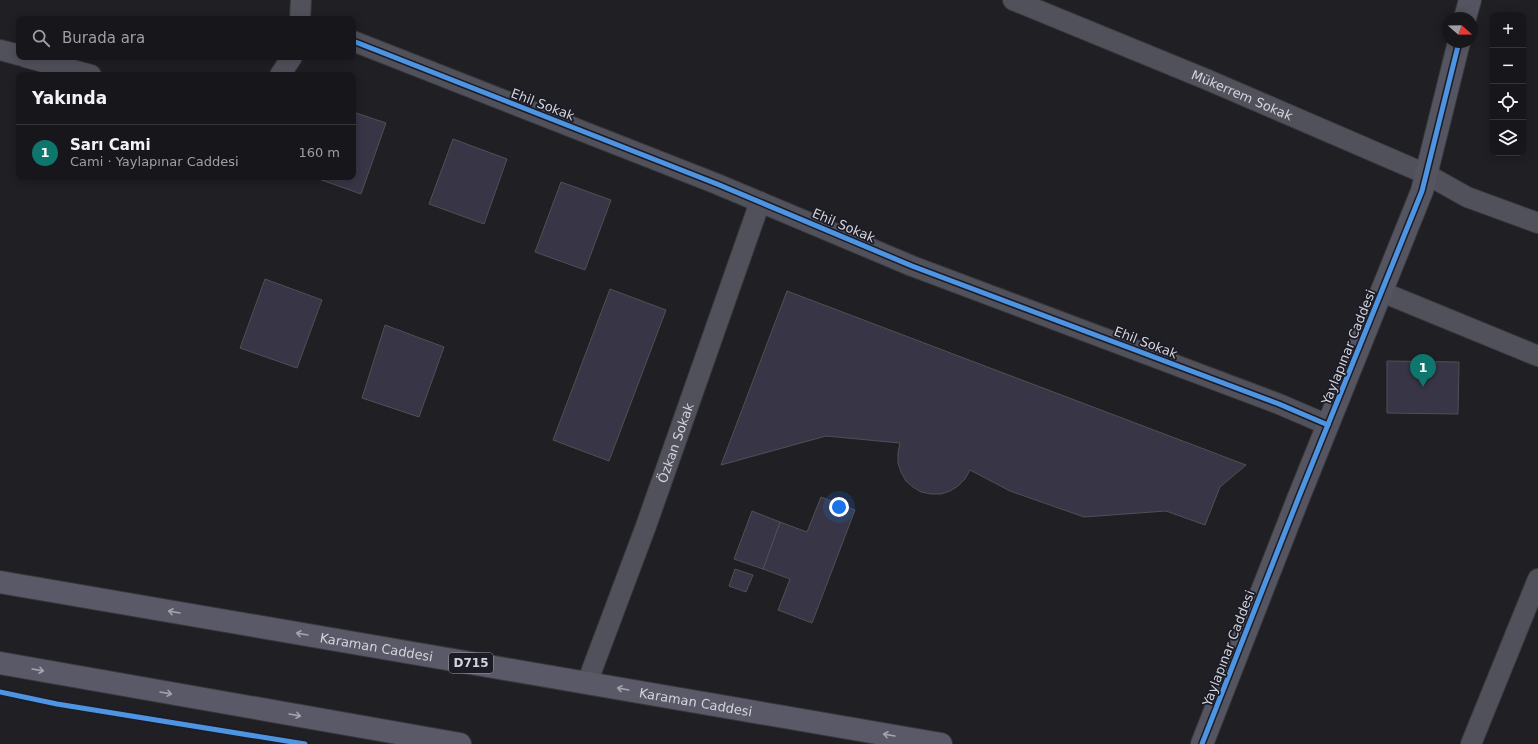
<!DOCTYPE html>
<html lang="tr">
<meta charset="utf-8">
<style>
:root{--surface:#17171b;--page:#242428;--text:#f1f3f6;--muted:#9e9fa3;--line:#36363a;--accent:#0f766e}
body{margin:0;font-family:"DejaVu Sans",sans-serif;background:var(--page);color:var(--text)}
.controls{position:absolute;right:12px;top:12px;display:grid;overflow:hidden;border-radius:8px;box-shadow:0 2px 10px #0003}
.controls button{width:36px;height:36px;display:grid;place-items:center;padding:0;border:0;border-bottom:1px solid var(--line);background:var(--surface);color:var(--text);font:20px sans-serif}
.compass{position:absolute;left:1442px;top:12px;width:36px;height:36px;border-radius:50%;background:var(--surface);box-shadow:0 2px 10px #0003;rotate:110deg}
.you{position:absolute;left:839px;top:507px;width:14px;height:14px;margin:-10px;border:3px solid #fff;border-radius:50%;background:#1a73e8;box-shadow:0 0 0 6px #1a73e833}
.badge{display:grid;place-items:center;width:26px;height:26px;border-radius:50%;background:var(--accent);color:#fff;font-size:13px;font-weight:700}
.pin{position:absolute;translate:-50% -33px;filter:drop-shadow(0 1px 2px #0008)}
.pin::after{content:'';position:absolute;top:21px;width:14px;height:12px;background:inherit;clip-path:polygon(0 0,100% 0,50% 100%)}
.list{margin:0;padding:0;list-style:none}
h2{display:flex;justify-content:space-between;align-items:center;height:52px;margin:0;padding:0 16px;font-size:17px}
h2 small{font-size:13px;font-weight:400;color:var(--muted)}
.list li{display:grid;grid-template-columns:26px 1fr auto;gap:12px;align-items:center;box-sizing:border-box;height:56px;padding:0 16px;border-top:1px solid var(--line)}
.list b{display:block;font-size:15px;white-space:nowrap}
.list p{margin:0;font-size:13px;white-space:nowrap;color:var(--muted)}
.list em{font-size:13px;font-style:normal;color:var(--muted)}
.icon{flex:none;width:22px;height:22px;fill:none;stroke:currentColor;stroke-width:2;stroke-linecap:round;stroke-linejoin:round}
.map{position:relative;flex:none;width:1538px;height:744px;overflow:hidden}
.search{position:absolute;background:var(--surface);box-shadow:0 2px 10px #0003;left:16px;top:16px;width:340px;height:44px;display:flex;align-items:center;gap:10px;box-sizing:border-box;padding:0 14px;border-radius:8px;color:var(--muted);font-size:15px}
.panel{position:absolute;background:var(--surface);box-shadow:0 2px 10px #0003;left:16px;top:72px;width:340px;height:108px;border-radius:8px}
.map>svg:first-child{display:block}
.building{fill:#383546;stroke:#505054}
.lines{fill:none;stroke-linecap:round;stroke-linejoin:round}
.street-casing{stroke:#39393d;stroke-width:22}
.secondary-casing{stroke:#39393d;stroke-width:24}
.highway-casing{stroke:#39393d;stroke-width:24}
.street{stroke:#51515c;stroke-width:20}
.secondary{stroke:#555561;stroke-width:22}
.highway{stroke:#5a5968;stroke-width:22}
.cycleway-casing{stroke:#1c1c27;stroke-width:8}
.cycleway{stroke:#4d94e3;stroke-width:5}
.oneway{stroke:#a3a3ad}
.labels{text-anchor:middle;stroke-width:3.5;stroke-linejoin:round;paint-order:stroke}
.shield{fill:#1c1c27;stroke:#9c9da5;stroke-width:1}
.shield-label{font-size:12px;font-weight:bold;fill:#d3d4db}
.street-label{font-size:13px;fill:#d3d4db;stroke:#1c1c27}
</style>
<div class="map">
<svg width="1538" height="744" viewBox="0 0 1538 744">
<rect width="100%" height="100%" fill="#1f1f24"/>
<g class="building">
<path d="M353,112L386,123L361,194L313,177H353Z"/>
<path d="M453,139L507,159L484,224L429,204Z"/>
<path d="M561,182L611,200L585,270L535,252Z"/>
<path d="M265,279L322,300L297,368L240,348Z"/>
<path d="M610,289L666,310L609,461L553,440Z"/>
<path d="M787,291L1246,465L1220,487L1205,525L1166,511L1084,517L1010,491L970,470L965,479L958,486L950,491L941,494H931L921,492L913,487L906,481L901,472L898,463V453L900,443L826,436L721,465Z"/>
<path d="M385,325L444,347L419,417L362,398Z"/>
<path d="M1387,361L1459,362L1458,414L1387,413Z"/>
<path d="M821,497L855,510L812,623L778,610L790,579L763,569L780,522L807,532Z"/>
<path d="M752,511L780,522L763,569L734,559Z"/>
<path d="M735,569L753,575L746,592L729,586Z"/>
</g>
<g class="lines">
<defs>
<g id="street">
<path id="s1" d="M1013,0L1208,80L1426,174L1467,197L1538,223"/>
<path d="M300,19L301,0"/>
<path d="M353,41L717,184L912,266L1279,404L1328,425"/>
<path d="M0,50L19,55"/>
<path d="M25,57L91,75"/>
<path d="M280,75L292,57"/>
<path d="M1382,292L1538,356"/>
<path id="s2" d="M587,683L646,526L760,202"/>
<path d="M1471,744L1538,579"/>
</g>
<g id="secondary">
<path d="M1465,18L1470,0"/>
<path d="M1202,744L1298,499L1422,191L1459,42"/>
</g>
<g id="highway">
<path id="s3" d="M0,582L941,744"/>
<path d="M0,663L460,744"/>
</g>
</defs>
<use href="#street" class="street-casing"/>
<use href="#secondary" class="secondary-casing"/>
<use href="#highway" class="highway-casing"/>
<use href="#street" class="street"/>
<use href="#secondary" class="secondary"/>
<use href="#highway" class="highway"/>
<defs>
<g id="cycleway">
<path d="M353,41L717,184L912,266L1279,404L1328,425"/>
<path d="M0,692L57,704L305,744"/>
<path d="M1202,744L1298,499L1422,191L1459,42"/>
</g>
</defs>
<use href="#cycleway" class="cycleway-casing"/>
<use href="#cycleway" class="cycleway"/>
</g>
<defs><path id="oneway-shaft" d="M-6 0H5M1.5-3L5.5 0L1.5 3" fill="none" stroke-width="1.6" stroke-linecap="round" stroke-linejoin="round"/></defs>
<g class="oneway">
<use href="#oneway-shaft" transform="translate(174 612) rotate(-170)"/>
<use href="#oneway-shaft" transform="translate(302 634) rotate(-170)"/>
<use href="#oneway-shaft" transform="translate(38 670) rotate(10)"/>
<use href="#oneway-shaft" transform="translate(623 689) rotate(-170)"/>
<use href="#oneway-shaft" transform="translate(166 693) rotate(10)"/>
<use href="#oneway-shaft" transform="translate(295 715) rotate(10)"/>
<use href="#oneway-shaft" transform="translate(889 735) rotate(-170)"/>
</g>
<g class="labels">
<rect class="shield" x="449" y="653" width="44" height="20" rx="3"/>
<g class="shield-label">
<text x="471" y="667">D715</text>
</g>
<g class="street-label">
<text dy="5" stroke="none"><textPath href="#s1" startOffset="248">Mükerrem Sokak</textPath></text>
<text transform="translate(543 104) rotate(21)" y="5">Ehil Sokak</text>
<text transform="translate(844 225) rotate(23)" y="5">Ehil Sokak</text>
<text transform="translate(1146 342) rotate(21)" y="5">Ehil Sokak</text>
<text transform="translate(1348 347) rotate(-68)" y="5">Yaylapınar Caddesi</text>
<text dy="5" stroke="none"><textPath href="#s2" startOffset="256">Özkan Sokak</textPath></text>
<text dy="5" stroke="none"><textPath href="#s3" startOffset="382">Karaman Caddesi</textPath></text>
<text transform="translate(1228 648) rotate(-69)" y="5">Yaylapınar Caddesi</text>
<text dy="5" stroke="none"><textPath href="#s3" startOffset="706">Karaman Caddesi</textPath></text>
</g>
</g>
</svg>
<div class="controls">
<button>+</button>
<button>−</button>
<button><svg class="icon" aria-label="locate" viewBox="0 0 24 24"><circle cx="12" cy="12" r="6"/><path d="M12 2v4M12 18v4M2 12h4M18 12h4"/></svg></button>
<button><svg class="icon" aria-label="layers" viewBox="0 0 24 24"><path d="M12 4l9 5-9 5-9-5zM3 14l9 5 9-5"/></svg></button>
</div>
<svg class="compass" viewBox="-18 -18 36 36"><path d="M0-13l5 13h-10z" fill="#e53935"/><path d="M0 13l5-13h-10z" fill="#9e9fa3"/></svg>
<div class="you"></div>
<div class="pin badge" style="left:1423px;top:387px">1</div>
<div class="search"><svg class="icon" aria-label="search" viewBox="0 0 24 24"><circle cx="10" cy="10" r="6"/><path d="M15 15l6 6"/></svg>Burada ara</div>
<section class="panel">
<h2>Yakında<small></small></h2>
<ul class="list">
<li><span class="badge">1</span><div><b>Sarı Cami</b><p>Cami · Yaylapınar Caddesi</p></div><em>160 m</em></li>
</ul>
</section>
</div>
